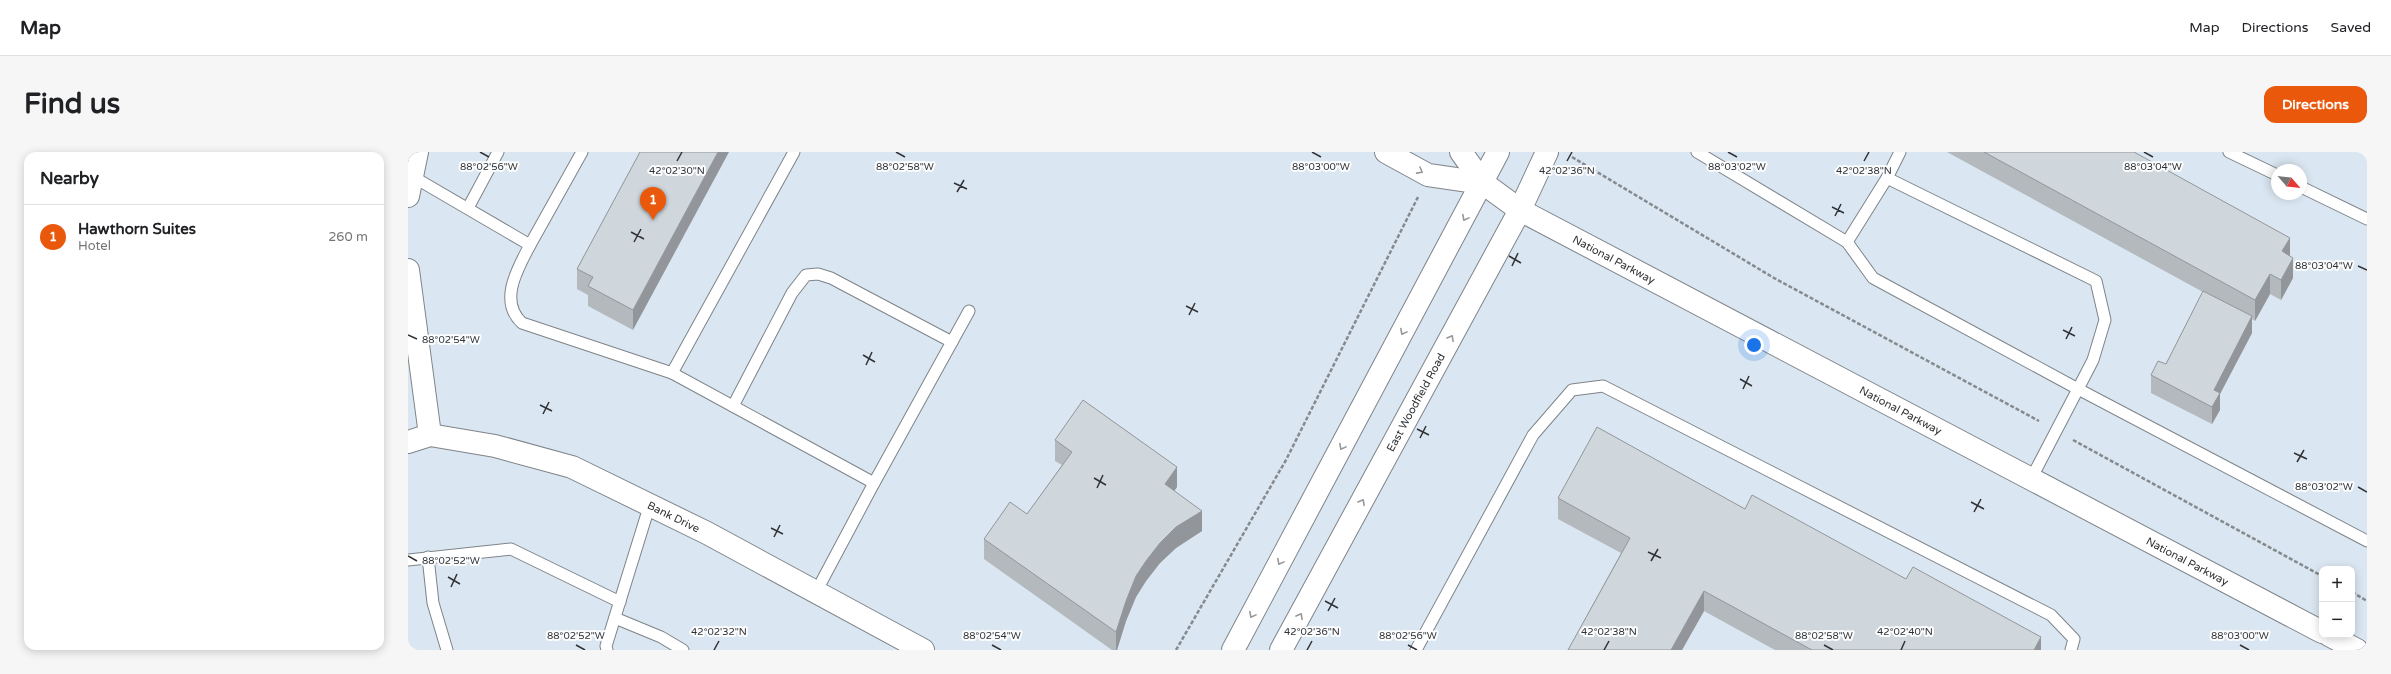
<!DOCTYPE html>
<meta charset="utf-8">
<style>
:root{--surface:#fff;--page:#f6f6f6;--text:#202124;--muted:#757577;--line:#e0e0e0;--accent:#ea580c}
body{margin:0;font-family:"Varela Round",sans-serif;background:var(--page);color:var(--text)}
.controls{position:absolute;right:12px;bottom:12px;display:grid;overflow:hidden;border-radius:8px;box-shadow:0 2px 10px #0003}
.controls button{width:36px;height:36px;display:grid;place-items:center;padding:0;border:0;border-bottom:1px solid var(--line);background:var(--surface);color:var(--text);font:20px sans-serif}
.compass{position:absolute;left:1863px;top:12px;width:36px;height:36px;border-radius:50%;background:var(--surface);box-shadow:0 2px 10px #0003;rotate:118deg}
.you{position:absolute;left:1346px;top:193px;width:14px;height:14px;margin:-10px;border:3px solid #fff;border-radius:50%;background:#1a73e8;box-shadow:0 0 0 6px #1a73e833}
.badge{display:grid;place-items:center;width:26px;height:26px;border-radius:50%;background:var(--accent);color:#fff;font-size:13px;font-weight:700}
.pin{position:absolute;translate:-50% -33px;filter:drop-shadow(0 1px 2px #0008)}
.pin::after{content:'';position:absolute;top:21px;width:14px;height:12px;background:inherit;clip-path:polygon(0 0,100% 0,50% 100%)}
.list{margin:0;padding:0;list-style:none}
h2{display:flex;justify-content:space-between;align-items:center;height:52px;margin:0;padding:0 16px;font-size:17px}
h2 small{font-size:13px;font-weight:400;color:var(--muted)}
.list li{display:grid;grid-template-columns:26px 1fr auto;gap:12px;align-items:center;box-sizing:border-box;height:64px;padding:0 16px;border-top:1px solid var(--line)}
.list b{display:block;font-size:15px;white-space:nowrap}
.list p{margin:0;font-size:13px;white-space:nowrap;color:var(--muted)}
.list em{font-size:13px;font-style:normal;color:var(--muted)}
.map{position:relative;flex:none;width:1959px;height:498px;overflow:hidden;border-radius:12px}
header{display:flex;align-items:center;gap:24px;box-sizing:border-box;height:56px;padding:0 20px;background:var(--surface);border-bottom:1px solid var(--line)}
header strong{font-size:19px}
nav{display:flex;gap:22px;margin-inline-start:auto;font-size:14px}
.intro{display:flex;align-items:center;justify-content:space-between;box-sizing:border-box;height:96px;padding:0 24px}
h1{margin:0;font-size:28px}
.button{padding:10px 18px;border-radius:12px;background:var(--accent);color:#fff;font-size:14px;font-weight:700}
main{display:flex;gap:24px;padding:0 24px}
aside{flex:1;background:var(--surface);border-radius:12px;box-shadow:0 2px 10px #0003}
.map>svg:first-child{display:block}
.built{fill:#dae6f1;fill-rule:evenodd}
.lines{fill:none;stroke-linecap:round;stroke-linejoin:round}
.service-casing{stroke:#7e8489;stroke-width:13}
.minor-casing{stroke:#7e8489;stroke-width:24}
.tertiary-casing{stroke:#7e8489;stroke-width:24}
.path{stroke:#868a8e;stroke-width:2.5;stroke-dasharray:4 2;stroke-linecap:butt}
.service{stroke:#fff;stroke-width:11}
.minor{stroke:#fff;stroke-width:22}
.tertiary{stroke:#fff;stroke-width:22}
.wall{fill:#b3b9bd}
.shaded-wall{fill:#92969a}
.building{fill:#d0d7dc;stroke:#92969a}
.oneway{stroke:#98989a}
.ticks{fill:none;stroke:#303235;stroke-width:1.5}
.labels{text-anchor:middle;stroke-width:4;stroke-linejoin:round;paint-order:stroke}
.street-label{font-size:11px;fill:#303235;stroke:#fcfdfe}
.ticks-label{font-size:10px;text-anchor:middle;fill:#303235;stroke:#fcfdfe;stroke-width:4;stroke-linejoin:round;paint-order:stroke}
</style>
<header>
<strong>Map</strong>
<nav><a>Map</a><a>Directions</a><a>Saved</a></nav>
</header>
<div class="intro"><h1>Find us</h1><a class="button">Directions</a></div>
<main>
<aside>
<h2>Nearby<small></small></h2>
<ul class="list">
<li><span class="badge">1</span><div><b>Hawthorn Suites</b><p>Hotel</p></div><em>260 m</em></li>
</ul>
</aside>
<div class="map">
<svg width="1959" height="498" viewBox="0 0 1959 498">
<rect width="100%" height="100%" fill="#eaf1f6"/>
<path class="built" d="M0,0H1959V498H0ZM1869,18H1893V42H1869ZM1914,417H1944V483H1914Z"/>
<g class="lines">
<defs>
<g id="service">
<path d="M1289,0L1439,90L1465,126L1670,237L1623,327"/>
<path d="M1492,0L1479,26L1688,129L1697,168L1685,208L1670,237L1959,389"/>
<path d="M1821,0L1869,23"/>
<path d="M2,23L122,93C110,116 90,149 114,171L264,221L386,0"/>
<path d="M1893,35L1959,67"/>
<path d="M60,56L90,0"/>
<path d="M1439,90L1479,26"/>
<path d="M122,93L174,0"/>
<path d="M264,221L466,331L561,159"/>
<path d="M325,254L384,141L398,123L410,122L423,126L544,190"/>
<path d="M20,405L25,451L39,498"/>
<path d="M0,408L103,397L212,450"/>
<path d="M408,440L466,331"/>
<path d="M207,466L253,485L275,498"/>
<path d="M199,498L198,494L242,352"/>
<path d="M1008,498L1125,283L1164,238L1195,234L1643,463L1666,487L1663,498"/>
</g>
<g id="minor">
<path d="M978,0L1020,23L1075,31"/>
<path id="s1" d="M1053,0L1075,31L1112,58L1914,480"/>
<path d="M0,44L9,0"/>
<path d="M0,118L22,283"/>
<path id="s2" d="M0,290L22,283L87,294L164,315L299,381L515,498"/>
<path d="M1921,483L1949,498"/>
</g>
<g id="tertiary">
<path d="M825,498L1090,0"/>
<path id="s3" d="M873,498L1112,58L1139,0"/>
</g>
</defs>
<use href="#service" class="service-casing"/>
<use href="#minor" class="minor-casing"/>
<use href="#tertiary" class="tertiary-casing"/>
<g class="path">
<path d="M1164,5L1366,126L1631,269"/>
<path d="M1665,288L1914,424"/>
<path d="M1944,440L1959,449"/>
<path d="M768,498L878,308L1010,45"/>
</g>
<use href="#service" class="service"/>
<use href="#minor" class="minor"/>
<use href="#tertiary" class="tertiary"/>
</g>
<g class="wall">
<path d="M232,0L225,178L180,154V143L169,137V117Z"/>
<path d="M1539,0H1726L1882,104L1885,126L1873,148L1862,142L1847,169L1844,167V181L1812,242V258L1804,272L1743,241V223L1758,212L1795,140Z"/>
<path d="M647,288L769,335L766,339L794,379L768,396L752,411L738,429L728,445L718,469L709,498H704L576,407V387L619,362L654,313L647,309Z"/>
<path d="M1150,346L1337,357L1498,427L1633,498H1367L1296,459L1274,498H1160L1213,401L1150,367Z"/>
</g>
<g class="shaded-wall">
<path d="M310,0H321L225,178V158Z"/>
<path d="M1882,86V106L1874,99Z"/>
<path d="M1885,106V126L1873,148V128Z"/>
<path d="M1862,122V142L1847,169V148Z"/>
<path d="M1844,164V181L1812,242V258L1804,272V255L1806,238Z"/>
<path d="M769,315V335L757,353V332Z"/>
<path d="M794,359V379L768,396L752,411L738,429L728,445L718,469L709,498H708V480L718,449L728,424L738,409L752,391L768,375Z"/>
<path d="M1296,439V459L1274,498H1263Z"/>
<path d="M1633,485V498H1626Z"/>
</g>
<g class="building">
<path d="M232,0H310L225,158L180,134L185,125L169,117Z"/>
<path d="M1576,0H1726L1882,86L1874,99L1885,106L1873,128L1862,122L1847,148Z"/>
<path d="M1795,139L1844,164L1806,238L1812,241L1804,255L1743,223L1750,209L1758,212Z"/>
<path d="M675,248L769,315L757,332L794,359L768,375L752,391L738,409L728,424L718,449L708,480L576,387L602,350L619,362L664,300L647,288Z"/>
<path d="M1189,275L1337,357L1344,343L1498,427L1505,415L1633,485L1626,498H1404L1296,439L1263,498H1160L1222,386L1150,346Z"/>
</g>
<defs><path id="oneway-chevron" d="M-2-3.5L2.5 0L-2 3.5" fill="none" stroke-width="1.6" stroke-linecap="round" stroke-linejoin="round"/></defs>
<g class="oneway">
<use href="#oneway-chevron" transform="translate(1012 19) rotate(29)"/>
<use href="#oneway-chevron" transform="translate(1057 66) rotate(118)"/>
<use href="#oneway-chevron" transform="translate(995 180) rotate(118)"/>
<use href="#oneway-chevron" transform="translate(1043 186) rotate(-61)"/>
<use href="#oneway-chevron" transform="translate(934 295) rotate(118)"/>
<use href="#oneway-chevron" transform="translate(954 350) rotate(-61)"/>
<use href="#oneway-chevron" transform="translate(872 410) rotate(118)"/>
<use href="#oneway-chevron" transform="translate(844 463) rotate(118)"/>
<use href="#oneway-chevron" transform="translate(892 464) rotate(-61)"/>
</g>
<path class="ticks" d="M72,0L81,5M488,0L497,5M904,0L913,5M1320,0L1329,5M1736,0L1745,5M269,9L274,0M1159,9L1164,0M1456,9L1461,0M546,31L559,37M549,40L556,28M1424,55L1436,61M1427,64L1433,52M223,80L236,87M226,90L233,77M1101,104L1113,111M1104,114L1110,101M1950,114L1959,118M778,154L790,160M781,163L787,151M1655,178L1667,184M0,183L9,187M1658,187L1664,175M455,203L467,210M458,213L464,200M1332,227L1344,234M1335,237L1341,224M132,253L144,259M135,262L141,250M1009,277L1021,283M1012,286L1018,274M1886,301L1899,307M1889,310L1896,298M686,326L698,333M1950,335L1959,340M689,336L695,323M1563,350L1576,357M1566,360L1573,347M363,376L375,382M366,385L372,373M1240,400L1253,406M0,404L9,409M1243,409L1250,397M40,425L52,432M43,435L49,422M917,449L930,456M920,459L927,446M168,493L177,498M584,493L593,498M1000,493L1009,498M1416,493L1425,498M1832,493L1841,498M306,498L311,489M899,498L904,489M1196,498L1201,489M1493,498L1497,489"/>
<g class="labels">
<g class="street-label">
<text dy="4" stroke="none"><textPath href="#s1" startOffset="190">National Parkway</textPath></text>
<text dy="4" stroke="none"><textPath href="#s3" startOffset="282">East Woodfield Road</textPath></text>
<text dy="4" stroke="none"><textPath href="#s1" startOffset="514">National Parkway</textPath></text>
<text dy="4" stroke="none"><textPath href="#s2" startOffset="282">Bank Drive</textPath></text>
<text dy="4" stroke="none"><textPath href="#s1" startOffset="838">National Parkway</textPath></text>
</g>
</g>
<g class="ticks-label">
<text x="81" y="18">88°02'56"W</text>
<text x="497" y="18">88°02'58"W</text>
<text x="913" y="18">88°03'00"W</text>
<text x="1329" y="18">88°03'02"W</text>
<text x="1745" y="18">88°03'04"W</text>
<text x="269" y="22">42°02'30"N</text>
<text x="1159" y="22">42°02'36"N</text>
<text x="1456" y="22">42°02'38"N</text>
<text x="1916" y="117">88°03'04"W</text>
<text x="43" y="191">88°02'54"W</text>
<text x="1916" y="338">88°03'02"W</text>
<text x="43" y="412">88°02'52"W</text>
<text x="311" y="483">42°02'32"N</text>
<text x="904" y="483">42°02'36"N</text>
<text x="1201" y="483">42°02'38"N</text>
<text x="1497" y="483">42°02'40"N</text>
<text x="168" y="487">88°02'52"W</text>
<text x="584" y="487">88°02'54"W</text>
<text x="1000" y="487">88°02'56"W</text>
<text x="1416" y="487">88°02'58"W</text>
<text x="1832" y="487">88°03'00"W</text>
</g>
</svg>
<div class="controls">
<button>+</button>
<button>−</button>
</div>
<svg class="compass" viewBox="-18 -18 36 36"><path d="M0-13l5 13h-10z" fill="#e53935"/><path d="M0 13l5-13h-10z" fill="#757577"/></svg>
<div class="you"></div>
<div class="pin badge" style="left:245px;top:68px">1</div>
</div>
</main>
